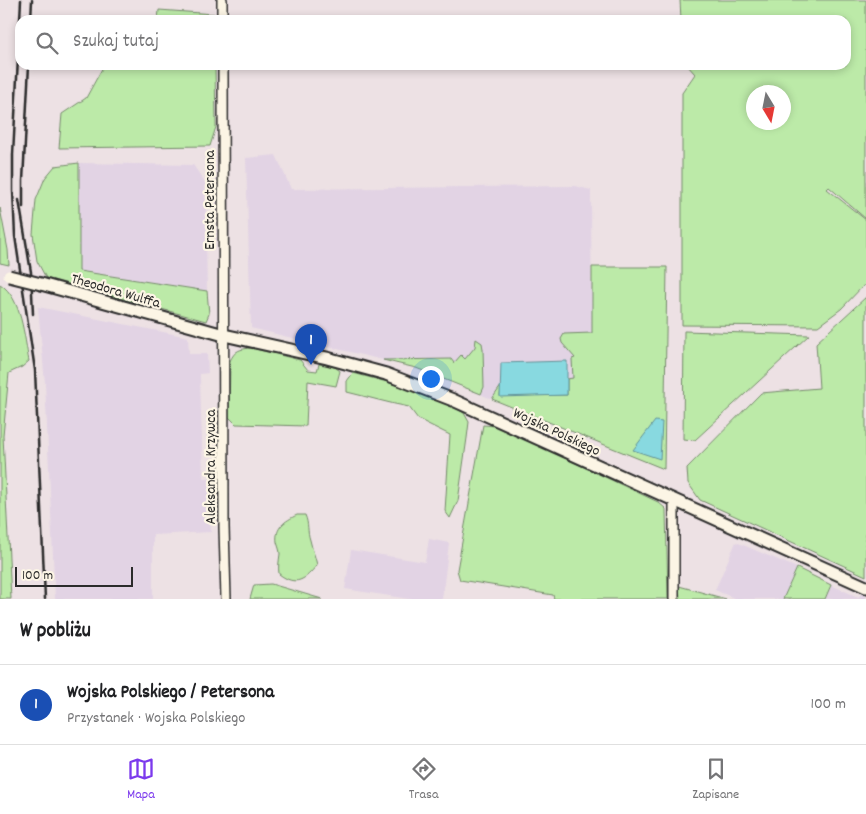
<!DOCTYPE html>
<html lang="pl">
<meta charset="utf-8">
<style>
:root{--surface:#fff;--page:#f6f6f6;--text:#202124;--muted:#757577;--line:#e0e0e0;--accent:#7c3aed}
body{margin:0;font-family:Dekko,sans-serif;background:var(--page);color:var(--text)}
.compass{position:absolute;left:746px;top:85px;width:45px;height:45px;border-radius:50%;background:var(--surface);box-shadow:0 2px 8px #0003;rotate:170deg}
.scale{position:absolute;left:15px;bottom:12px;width:118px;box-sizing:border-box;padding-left:5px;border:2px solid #2b2b2b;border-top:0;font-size:14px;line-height:18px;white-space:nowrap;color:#2b2b2b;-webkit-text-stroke:4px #fcf5e5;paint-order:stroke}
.you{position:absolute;left:430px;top:378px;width:18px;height:18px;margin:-12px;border:4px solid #fff;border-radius:50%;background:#1a73e8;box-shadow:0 0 0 8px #1a73e833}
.badge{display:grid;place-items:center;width:32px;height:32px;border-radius:50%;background:var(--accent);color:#fff;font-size:16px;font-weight:700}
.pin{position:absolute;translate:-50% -41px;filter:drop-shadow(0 1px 2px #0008)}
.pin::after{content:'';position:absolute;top:26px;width:18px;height:15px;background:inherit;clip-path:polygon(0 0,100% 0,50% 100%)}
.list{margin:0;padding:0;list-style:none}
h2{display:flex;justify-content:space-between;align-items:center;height:65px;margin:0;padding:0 20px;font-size:21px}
h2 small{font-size:16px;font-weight:400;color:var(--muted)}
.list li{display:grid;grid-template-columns:32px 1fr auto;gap:15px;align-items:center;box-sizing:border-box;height:80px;padding:0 20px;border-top:1px solid var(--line)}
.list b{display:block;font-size:19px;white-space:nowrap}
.list p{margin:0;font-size:16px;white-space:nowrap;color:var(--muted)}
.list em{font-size:16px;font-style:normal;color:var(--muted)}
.icon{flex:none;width:28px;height:28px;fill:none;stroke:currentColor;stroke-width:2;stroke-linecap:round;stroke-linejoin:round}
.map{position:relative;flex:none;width:866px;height:599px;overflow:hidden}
.search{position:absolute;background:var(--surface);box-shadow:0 2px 8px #0003;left:15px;right:15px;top:15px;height:55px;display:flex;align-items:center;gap:12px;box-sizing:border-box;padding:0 18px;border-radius:15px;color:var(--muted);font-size:19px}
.sheet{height:145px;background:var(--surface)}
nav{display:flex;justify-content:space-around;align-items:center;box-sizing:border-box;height:70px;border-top:1px solid var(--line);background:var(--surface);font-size:14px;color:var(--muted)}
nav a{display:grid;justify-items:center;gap:2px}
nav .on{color:var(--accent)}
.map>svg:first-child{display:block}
.built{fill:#e2d3e4}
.green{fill:#bceaa8;stroke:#748a6a;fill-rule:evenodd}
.water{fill:#88d9e0;stroke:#639398}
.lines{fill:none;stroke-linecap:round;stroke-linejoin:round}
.minor-casing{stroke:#2b2b2b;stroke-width:12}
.tertiary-casing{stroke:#2b2b2b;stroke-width:15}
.minor{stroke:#fcf5e5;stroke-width:9}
.tertiary{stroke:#fcf5e5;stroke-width:11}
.rail{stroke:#2b2b2b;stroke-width:2.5}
.tertiary-bridge-casing{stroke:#2b2b2b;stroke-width:15;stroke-linecap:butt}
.tertiary-bridge{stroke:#fcf5e5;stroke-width:11}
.labels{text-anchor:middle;stroke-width:4.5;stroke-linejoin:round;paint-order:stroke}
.street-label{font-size:15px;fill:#2b2b2b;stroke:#fcf5e5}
</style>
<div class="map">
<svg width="866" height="599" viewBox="0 0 866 599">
<rect width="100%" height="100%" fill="#ede1e4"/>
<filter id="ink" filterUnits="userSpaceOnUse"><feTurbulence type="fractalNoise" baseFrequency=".02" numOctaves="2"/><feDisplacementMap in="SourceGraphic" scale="10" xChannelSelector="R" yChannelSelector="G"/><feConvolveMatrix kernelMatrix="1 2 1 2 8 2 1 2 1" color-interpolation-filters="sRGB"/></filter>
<g filter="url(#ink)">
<g class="built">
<path d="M276,155L291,189L575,186L591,190L592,340L665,337L664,469L416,368L251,328L246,158Z"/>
<path d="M79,163L193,165L205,182L207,291L79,271Z"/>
<path d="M38,307L188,337L189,354H207L208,373L200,374V377L203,478H220V502L209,503L211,532L153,535V599H55L45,383Z"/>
<path d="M429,539L449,543L442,599H409L345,589L351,550L425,562Z"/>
<path d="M736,542L797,568L783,599H736L715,590Z"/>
<path d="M831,585L858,597L863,593L866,595V599H825Z"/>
</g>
<g class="green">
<path d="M680,0H866V219L829,187L827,189L866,220V283L841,309L818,326L682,325V93L695,74L687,65H846V20H681ZM754,92H784V122H754Z"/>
<path d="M159,10L214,14V20H158Z"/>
<path d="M104,65H215L216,127L210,146L59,148L62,114L86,98Z"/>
<path d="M79,163V271L207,291L209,314L206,321L46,278L37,261L33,234L36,200L45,178L55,166Z"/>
<path d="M0,208L8,250L9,265L0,263Z"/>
<path d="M592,267H667L664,469L492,399L501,386L500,396L567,395V379L573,378L572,359L575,358L562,343L561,339L564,334L592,333Z"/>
<path d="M0,284C22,298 24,337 29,361L22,367L9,373L3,436L11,599H0Z"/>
<path d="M866,297V576L700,500L688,483L687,468L761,393L819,388L816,343Z"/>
<path d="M684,331L809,335L695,440L683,439Z"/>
<path d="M476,339L482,343L483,349L484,387L481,394L416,368L383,360L451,359L454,363L461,355L465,359L475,347Z"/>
<path d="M251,348L300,360L308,370L317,371L319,364L335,367L340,371L336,386L308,381L306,426L236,424L229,417L230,361C235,350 240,349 251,348Z"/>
<path d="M353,373L387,382L443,401L464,413L469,422L467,438L458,501L450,518L445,511L450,435L418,419L409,407C388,403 368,397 347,392V381Z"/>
<path d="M483,425L497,426L658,502L666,509L668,599H554L553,595L460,580L457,570Z"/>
<path d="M297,515H305C309,524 307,531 310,540C312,549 315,556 317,565C305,580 296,587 279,574C278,567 279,561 280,554C280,550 278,546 277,542C275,527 285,521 297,515Z"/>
<path d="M797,568L831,585L825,599H783Z"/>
<path d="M271,584L322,599H250L254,585Z"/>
<path d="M679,586L726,599H680Z"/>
</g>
<g class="water">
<path d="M567,361V395L500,397L501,363Z"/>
<path d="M655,421L662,422L660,459L633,450Z"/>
</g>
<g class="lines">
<defs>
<g id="minor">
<path d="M222,0V20"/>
<path d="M223,65L224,527L226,599"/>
<path d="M674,599V500"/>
</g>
<path id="tertiary" d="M41,284L224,335L327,358L386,374L453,400L866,587"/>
</defs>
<use href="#minor" class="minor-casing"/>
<use href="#tertiary" class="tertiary-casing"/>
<use href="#minor" class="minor"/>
<use href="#tertiary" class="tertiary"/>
<g class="rail">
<path d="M21,0L13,155V191L15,236L35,370L45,599"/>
<path d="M31,20L32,0"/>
<path d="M19,200L31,272L33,314"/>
<path d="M23,207V181L29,65"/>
</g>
<defs>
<path id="tertiary-bridge" d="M9,276L41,284"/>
</defs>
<use href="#tertiary-bridge" class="tertiary-bridge-casing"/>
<use href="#tertiary-bridge" class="tertiary-bridge"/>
</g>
</g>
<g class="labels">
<g class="street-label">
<text transform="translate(209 200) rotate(-90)" y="5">Ernsta Petersona</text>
<text transform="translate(116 290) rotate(16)" y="5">Theodora Wulffa</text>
<text transform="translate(557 431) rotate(25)" y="5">Wojska Polskiego</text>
<text transform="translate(210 467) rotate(-90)" y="5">Aleksandra Krzywca</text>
</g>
</g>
</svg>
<svg class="compass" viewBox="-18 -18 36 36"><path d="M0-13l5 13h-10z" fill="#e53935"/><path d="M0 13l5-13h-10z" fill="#757577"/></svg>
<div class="scale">100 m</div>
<div class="you"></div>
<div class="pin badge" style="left:311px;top:365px;background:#1a4fb4">1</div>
<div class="search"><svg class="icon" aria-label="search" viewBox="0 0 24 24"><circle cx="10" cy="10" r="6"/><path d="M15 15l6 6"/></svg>Szukaj tutaj</div>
</div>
<section class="sheet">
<h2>W pobliżu<small></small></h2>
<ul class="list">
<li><span class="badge" style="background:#1a4fb4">1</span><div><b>Wojska Polskiego / Petersona</b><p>Przystanek · Wojska Polskiego</p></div><em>100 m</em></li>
</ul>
</section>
<nav>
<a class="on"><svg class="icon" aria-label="map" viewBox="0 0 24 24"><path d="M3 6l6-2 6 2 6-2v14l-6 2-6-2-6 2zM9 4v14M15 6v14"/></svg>Mapa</a>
<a><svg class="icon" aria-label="directions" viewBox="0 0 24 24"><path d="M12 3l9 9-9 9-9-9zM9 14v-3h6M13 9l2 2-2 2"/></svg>Trasa</a>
<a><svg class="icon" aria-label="saved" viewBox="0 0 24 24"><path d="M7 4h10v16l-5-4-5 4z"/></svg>Zapisane</a>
</nav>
